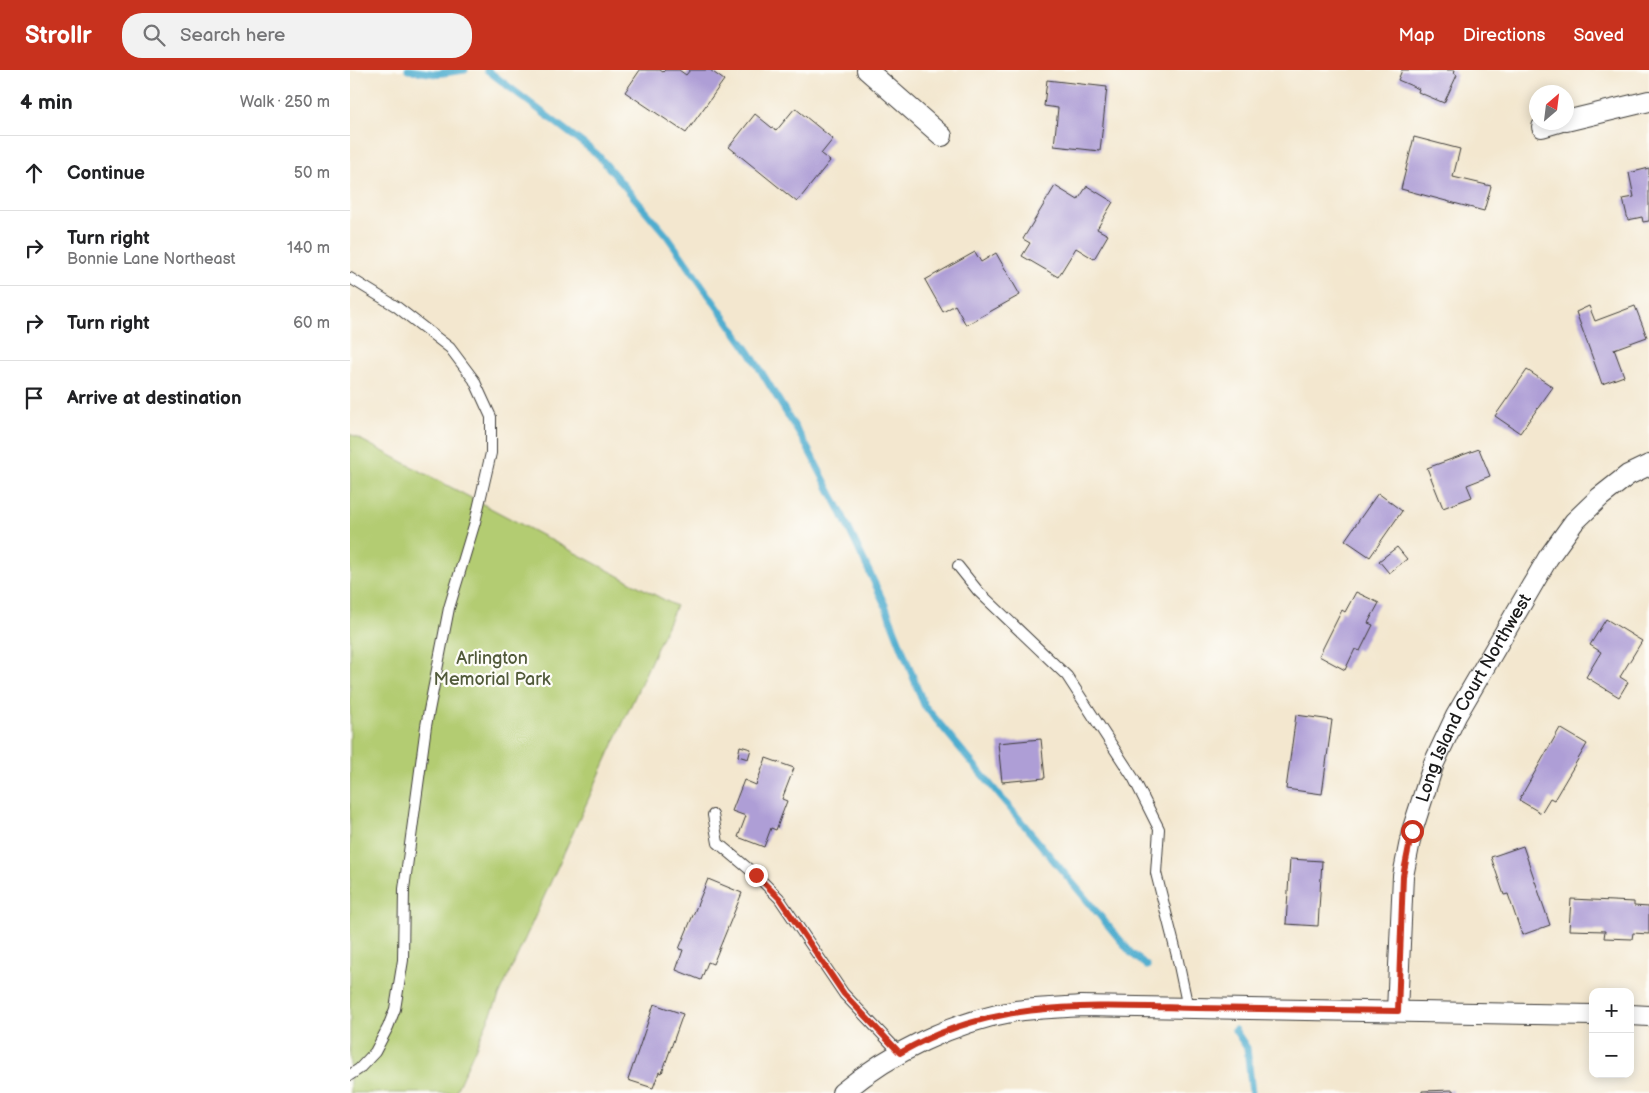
<!DOCTYPE html>
<meta charset="utf-8">
<style>
:root{--surface:#fff;--page:#f2f2f2;--text:#202124;--muted:#757577;--line:#e0e0e0;--accent:#c8321e}
body{margin:0;font-family:"Balsamiq Sans",sans-serif;background:var(--page);color:var(--text)}
.controls{position:absolute;right:15px;bottom:15px;display:grid;overflow:hidden;border-radius:10px;box-shadow:0 2px 12px #0003}
.controls button{width:45px;height:45px;display:grid;place-items:center;padding:0;border:0;border-bottom:1px solid var(--line);background:var(--surface);color:var(--text);font:25px sans-serif}
.compass{position:absolute;left:1179px;top:15px;width:45px;height:45px;border-radius:50%;background:var(--surface);box-shadow:0 2px 12px #0003;rotate:28deg}
.stop{position:absolute;width:15px;height:15px;margin:-11px;border:4px solid #c8321e;border-radius:50%;background:#fff}
.stop.end{background:#c8321e;border-color:#fff;box-shadow:0 1px 5px #0008}
.list{margin:0;padding:0;list-style:none}
h2{display:flex;justify-content:space-between;align-items:center;height:65px;margin:0;padding:0 20px;font-size:21px}
h2 small{font-size:16px;font-weight:400;color:var(--muted)}
.list li{display:grid;grid-template-columns:32px 1fr auto;gap:15px;align-items:center;box-sizing:border-box;height:75px;padding:0 20px;border-top:1px solid var(--line)}
.list b{display:block;font-size:19px;white-space:nowrap}
.list p{margin:0;font-size:16px;white-space:nowrap;color:var(--muted)}
.list em{font-size:16px;font-style:normal;color:var(--muted)}
.icon{flex:none;width:28px;height:28px;fill:none;stroke:currentColor;stroke-width:2;stroke-linecap:round;stroke-linejoin:round}
.map{position:relative;flex:none;width:1299px;height:1023px;overflow:hidden}
header{display:flex;align-items:center;gap:30px;box-sizing:border-box;height:70px;padding:0 25px;background:var(--accent);color:#fff}
header strong{font-size:24px}
nav{display:flex;gap:28px;margin-inline-start:auto;font-size:18px}
.search{width:350px;height:45px;background:var(--page);display:flex;align-items:center;gap:12px;box-sizing:border-box;padding:0 18px;border-radius:20px;color:var(--muted);font-size:19px}
main{display:flex}
aside{flex:1;background:var(--surface)}
.map>svg:first-child{display:block}
.green{fill:#b3cc72;stroke:#687447}
.lines{fill:none;stroke-linecap:round;stroke-linejoin:round}
.stream{stroke:#50adcf;stroke-width:7}
.building{fill:#ae9ed6}
.lane-casing{stroke:#3c3a37;stroke-width:12}
.street-casing{stroke:#3c3a37;stroke-width:22}
.lane{stroke:#fff;stroke-width:10}
.street{stroke:#fff;stroke-width:20}
.route{stroke:#c8321e;stroke-width:6}
.labels{text-anchor:middle;stroke-width:4.5;stroke-linejoin:round;paint-order:stroke}
.park-label{font-size:18px;fill:#515a3a;stroke:#fdfcf7}
.street-label{font-size:18px;fill:#1c1c1c;stroke:#fdfcf7}
</style>
<header>
<strong>Strollr</strong>
<div class="search"><svg class="icon" aria-label="search" viewBox="0 0 24 24"><circle cx="10" cy="10" r="6"/><path d="M15 15l6 6"/></svg>Search here</div>
<nav><a>Map</a><a>Directions</a><a>Saved</a></nav>
</header>
<main>
<aside>
<h2>4 min<small>Walk · 250 m</small></h2>
<ul class="list">
<li><svg class="icon" aria-label="ahead" viewBox="0 0 24 24"><path d="M12 20V5M6 11l6-6 6 6"/></svg><div><b>Continue</b></div><em>50 m</em></li>
<li><svg class="icon" aria-label="right" viewBox="0 0 24 24"><path d="M7 20v-9h11M14 6l5 5-5 5"/></svg><div><b>Turn right</b><p>Bonnie Lane Northeast</p></div><em>140 m</em></li>
<li><svg class="icon" aria-label="right" viewBox="0 0 24 24"><path d="M7 20v-9h11M14 6l5 5-5 5"/></svg><div><b>Turn right</b></div><em>60 m</em></li>
<li><svg class="icon" aria-label="arrive" viewBox="0 0 24 24"><path d="M6 21V4h12l-3 4 3 4H6"/></svg><div><b>Arrive at destination</b></div></li>
</ul>
</aside>
<div class="map">
<svg width="1299" height="1023" viewBox="0 0 1299 1023">
<rect width="100%" height="100%" fill="#fdfcf7"/>
<filter id="ink" filterUnits="userSpaceOnUse"><feTurbulence type="fractalNoise" baseFrequency=".02" numOctaves="2"/><feDisplacementMap in="SourceGraphic" scale="10" xChannelSelector="R" yChannelSelector="G"/><feConvolveMatrix kernelMatrix="1 2 1 2 8 2 1 2 1" color-interpolation-filters="sRGB"/></filter>
<filter id="wash" filterUnits="userSpaceOnUse"><feTurbulence type="fractalNoise" baseFrequency=".0096" numOctaves="4" result="noise"/><feDisplacementMap in="SourceGraphic" scale="20" xChannelSelector="R" yChannelSelector="G"/><feGaussianBlur stdDeviation="1.12" result="paint"/><feColorMatrix in="noise" values="0 0 0 0 0 0 0 0 0 0 0 0 0 0 0 0 0 1.4 0 .05"/><feComposite in="paint" operator="in"/></filter>
<g filter="url(#wash)">
<rect width="100%" height="100%" fill="#f3e7cf"/>
<path class="green" d="M0,364L326,536L105,1023H0Z"/>
<g class="lines">
<g class="stream">
<path d="M58,0L86,4L115,0"/>
<path d="M137,0L247,84L317,166L400,283L456,375L489,438L535,535L574,635L781,883L797,896"/>
<path d="M885,960L897,978L902,1023"/>
</g>
</g>
<g id="blocks">
<g class="building">
<path d="M290,0H310L313,2L315,0H329L336,5L340,0H360L374,10L336,63L275,22Z"/>
<path d="M1052,0H1105L1104,3L1107,5L1094,33L1068,22L1069,19L1048,10Z"/>
<path d="M697,10L757,17L750,81L704,76L708,38L694,36Z"/>
<path d="M445,38L483,69L471,84L480,91L447,132L379,77L405,44L426,61Z"/>
<path d="M1064,67L1110,79L1103,107L1141,116L1134,141L1051,119Z"/>
<path d="M1299,98V151L1293,152L1292,147L1278,150L1273,129L1284,127L1279,103Z"/>
<path d="M705,116L728,130L737,116L763,132L747,159L758,165L744,189L726,178L708,207L672,186L680,173L673,169Z"/>
<path d="M625,182L631,192L646,183L670,225L616,255L605,235L593,242L575,210Z"/>
<path d="M1239,236L1245,251L1285,236L1297,267L1264,279L1274,306L1252,314L1226,242Z"/>
<path d="M1177,300L1203,317L1170,363L1145,346Z"/>
<path d="M1129,379L1140,406L1117,415L1122,427L1093,438L1077,398Z"/>
<path d="M1028,423L1052,441L1020,487L995,470Z"/>
<path d="M1047,477L1057,489L1039,503L1029,491Z"/>
<path d="M1006,522L1029,533L1018,553L1023,555L1010,581L1005,579L995,600L969,586L992,540L995,542Z"/>
<path d="M1256,549L1292,571L1270,607L1278,612L1269,627L1236,607L1251,582L1240,575Z"/>
<path d="M946,645L982,650L972,724L936,719Z"/>
<path d="M1210,658L1237,674L1204,730L1200,728L1191,743L1169,730Z"/>
<path d="M691,669L695,708L652,712L648,673Z"/>
<path d="M390,676L401,679L398,689L388,686Z"/>
<path d="M416,688L444,698L432,729L437,731L426,760L421,758L414,777L388,767L396,746L382,741L394,710L406,715Z"/>
<path d="M1173,776L1200,855L1172,865L1158,824L1154,825L1141,787Z"/>
<path d="M940,789L972,791L968,856L936,854Z"/>
<path d="M358,809L392,823L363,894L358,892L351,910L326,900L333,880L329,879Z"/>
<path d="M1221,829L1284,832V836L1299,837V864L1283,863L1282,869L1254,868L1255,861L1219,860Z"/>
<path d="M304,934L333,944L312,1003L309,1002L303,1018L278,1010Z"/>
<path d="M1103,1020V1023H1072V1021Z"/>
</g>
</g>
</g>
<g filter="url(#ink)">
<use href="#blocks" fill-opacity="0" stroke="#3c3a37" stroke-width="1"/>
<g class="lines">
<defs>
<g id="lane">
<path d="M0,208L47,237L100,278L124,310L141,347V383L125,452L99,538L76,656L54,819L53,890L45,939L38,957L25,982L9,999L0,1005"/>
<path d="M608,496L628,521L717,606L784,709L809,759L806,803L827,886L838,938"/>
<path d="M363,745L368,773L406,805L429,828L494,924L550,983"/>
</g>
<g id="street">
<path d="M517,0L592,66"/>
<path d="M1216,51L1299,31"/>
<path d="M1192,57L1209,52"/>
<path id="s1" d="M1047,941L1053,806L1062,761L1084,693L1106,646L1198,488L1224,452L1250,427L1278,405L1299,395"/>
<path d="M1280,945L1299,946"/>
<path d="M492,1023C541,982 603,952 666,941C687,938 709,938 731,936L1243,945"/>
</g>
</defs>
<use href="#lane" class="lane-casing"/>
<use href="#street" class="street-casing"/>
<use href="#lane" class="lane"/>
<use href="#street" class="street"/>
</g>
</g>
<g class="lines" filter="url(#ink)">
<path class="route" d="M406,805L429,828L494,924L550,983C643,928 742,936 846,938C913,939 980,940 1048,941L1053,806L1062,761"/>
</g>
<g class="labels">
<g class="park-label">
<text x="142" y="594">Arlington<tspan x="142" dy="21">Memorial Park</tspan></text>
</g>
<g class="street-label">
<text dy="6" stroke="none"><textPath href="#s1" startOffset="328">Long Island Court Northwest</textPath></text>
</g>
</g>
</svg>
<div class="controls">
<button>+</button>
<button>−</button>
</div>
<svg class="compass" viewBox="-18 -18 36 36"><path d="M0-13l5 13h-10z" fill="#e53935"/><path d="M0 13l5-13h-10z" fill="#757577"/></svg>
<div class="stop" style="left:1062px;top:761px"></div>
<div class="stop end" style="left:406px;top:805px"></div>
</div>
</main>
